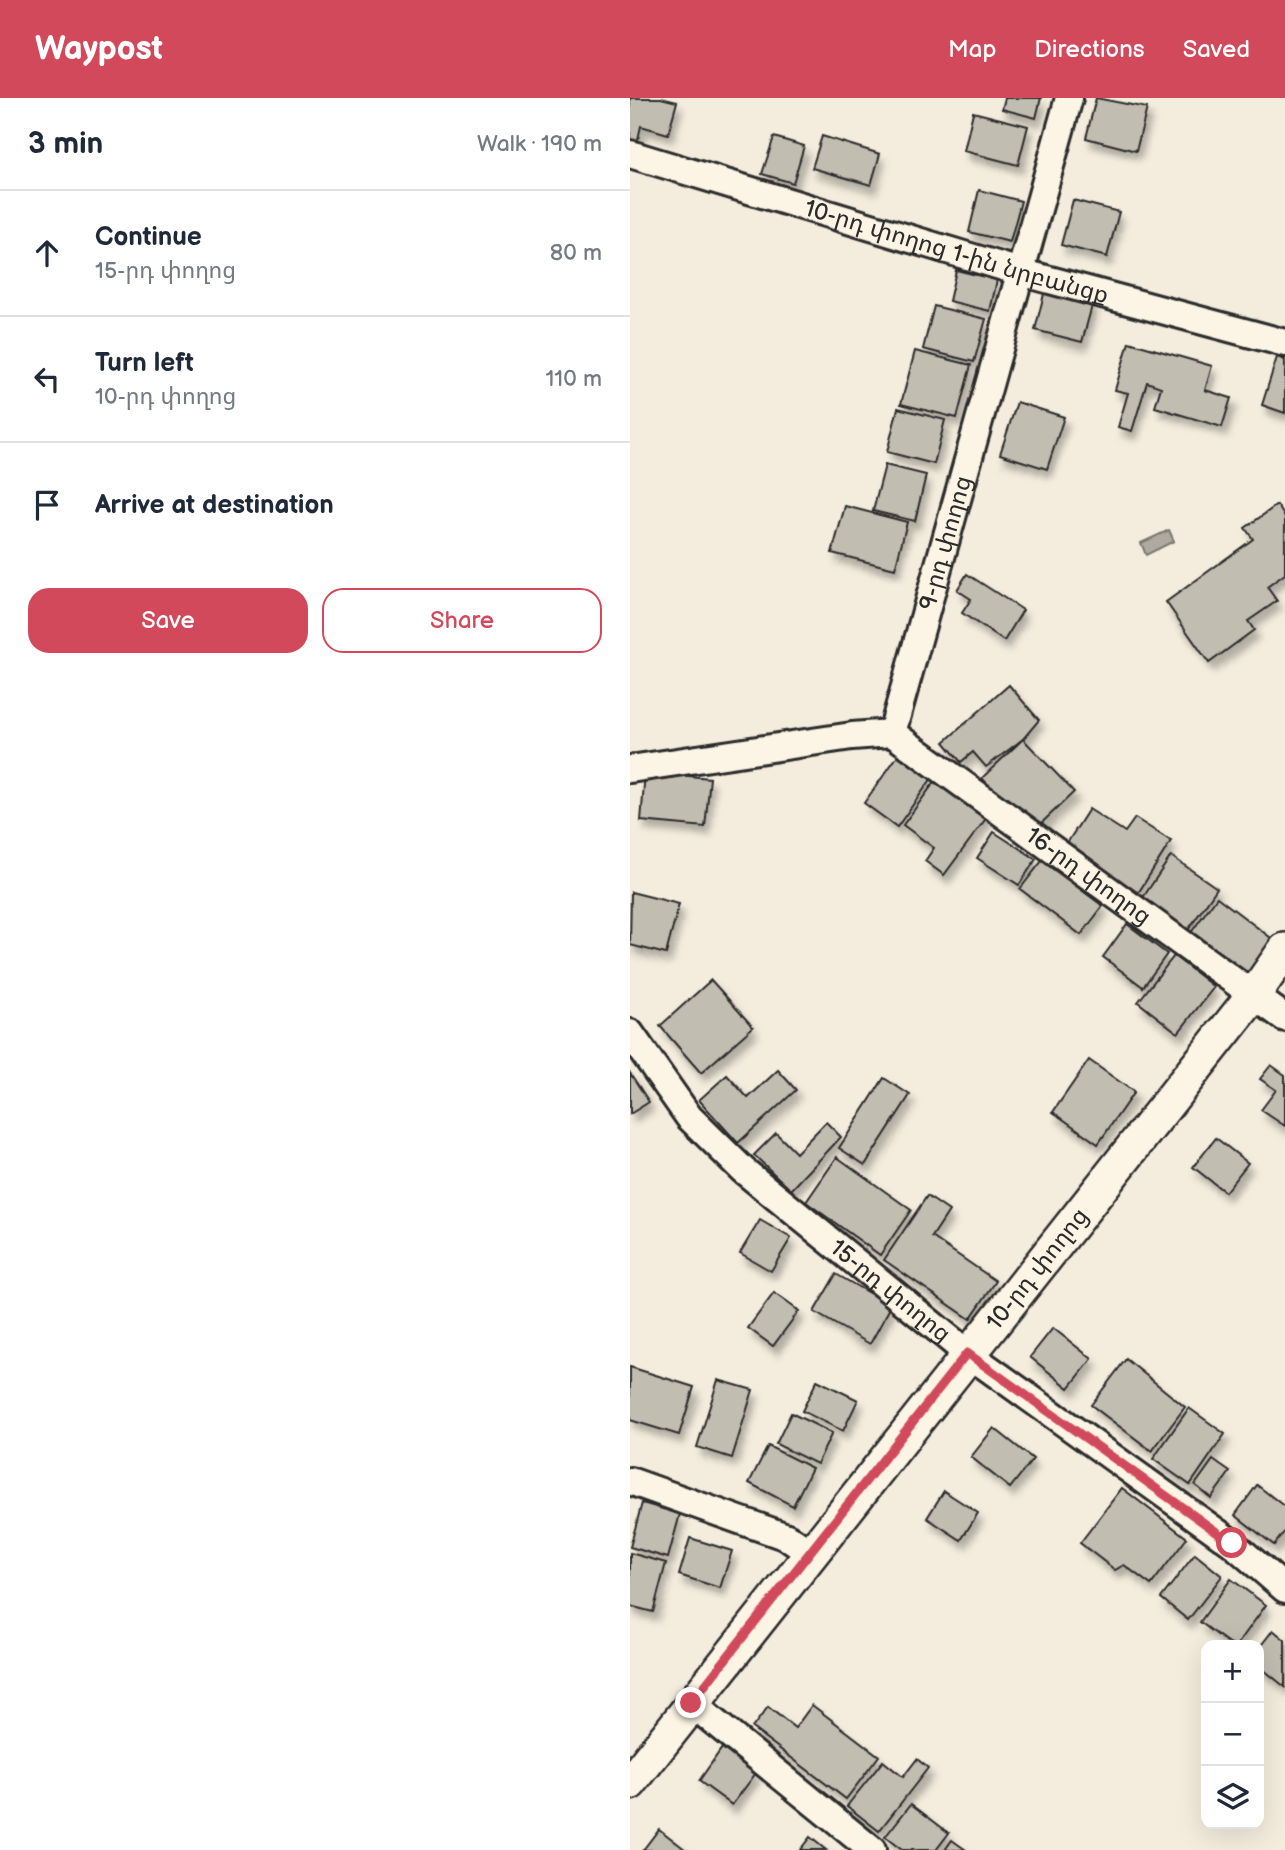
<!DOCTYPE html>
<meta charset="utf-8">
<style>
:root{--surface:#fff;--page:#f2f2f3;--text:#1f2937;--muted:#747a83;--line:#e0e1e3;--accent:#d1495b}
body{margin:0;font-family:"Balsamiq Sans","Noto Sans Armenian",sans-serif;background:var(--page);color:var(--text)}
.controls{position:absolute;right:21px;bottom:21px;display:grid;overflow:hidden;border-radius:14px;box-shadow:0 7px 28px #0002}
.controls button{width:63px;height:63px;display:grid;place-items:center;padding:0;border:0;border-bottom:2px solid var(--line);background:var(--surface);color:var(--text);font:35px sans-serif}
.stop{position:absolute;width:21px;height:21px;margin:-16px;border:5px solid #d1495b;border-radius:50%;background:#fff}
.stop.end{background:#d1495b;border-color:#fff;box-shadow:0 2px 7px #0008}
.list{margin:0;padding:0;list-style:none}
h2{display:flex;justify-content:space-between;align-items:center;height:91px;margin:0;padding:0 28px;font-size:30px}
h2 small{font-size:23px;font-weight:400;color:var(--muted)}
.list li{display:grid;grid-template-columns:46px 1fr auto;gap:21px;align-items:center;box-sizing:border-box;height:126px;padding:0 28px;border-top:2px solid var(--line)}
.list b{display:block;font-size:26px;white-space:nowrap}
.list p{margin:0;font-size:23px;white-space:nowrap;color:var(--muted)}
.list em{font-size:23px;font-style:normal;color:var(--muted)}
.actions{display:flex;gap:14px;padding:21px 28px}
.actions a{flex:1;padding:16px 0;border:2px solid var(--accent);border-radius:21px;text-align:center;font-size:24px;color:var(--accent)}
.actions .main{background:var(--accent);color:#fff}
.icon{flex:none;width:38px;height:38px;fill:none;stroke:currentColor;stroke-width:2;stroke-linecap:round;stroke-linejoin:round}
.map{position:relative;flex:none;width:655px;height:1752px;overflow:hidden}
header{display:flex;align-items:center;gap:42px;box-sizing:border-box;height:98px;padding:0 35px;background:var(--accent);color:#fff}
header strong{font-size:33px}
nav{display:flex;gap:38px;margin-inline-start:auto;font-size:24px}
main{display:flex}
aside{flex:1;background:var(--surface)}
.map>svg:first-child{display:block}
.water{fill:#afaaa0;stroke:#7a7771;stroke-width:2}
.building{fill:#c2bdb1;stroke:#2b2b2b;stroke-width:2;filter:url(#shadow)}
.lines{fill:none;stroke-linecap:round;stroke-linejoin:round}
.minor-casing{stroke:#2b2b2b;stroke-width:32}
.tertiary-casing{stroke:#2b2b2b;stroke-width:38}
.minor{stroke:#fcf5e5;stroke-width:26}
.tertiary{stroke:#fcf5e5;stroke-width:33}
.route{stroke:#d1495b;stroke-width:9}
.labels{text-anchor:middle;stroke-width:5;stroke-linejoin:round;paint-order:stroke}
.street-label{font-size:24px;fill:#2b2b2b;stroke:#fcf5e5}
</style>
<header>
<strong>Waypost</strong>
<nav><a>Map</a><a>Directions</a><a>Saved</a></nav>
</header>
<main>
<aside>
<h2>3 min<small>Walk · 190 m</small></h2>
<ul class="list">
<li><svg class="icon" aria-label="ahead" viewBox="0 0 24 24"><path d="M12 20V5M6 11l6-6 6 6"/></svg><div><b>Continue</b><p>15-րդ փողոց</p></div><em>80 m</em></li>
<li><svg class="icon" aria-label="left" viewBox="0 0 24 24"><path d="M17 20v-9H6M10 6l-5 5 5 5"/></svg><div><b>Turn left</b><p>10-րդ փողոց</p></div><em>110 m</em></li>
<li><svg class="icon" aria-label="arrive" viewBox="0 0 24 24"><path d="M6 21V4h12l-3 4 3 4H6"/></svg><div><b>Arrive at destination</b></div></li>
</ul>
<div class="actions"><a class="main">Save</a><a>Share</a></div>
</aside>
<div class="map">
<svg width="655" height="1752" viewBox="0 0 655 1752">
<defs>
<filter id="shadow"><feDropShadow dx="4.5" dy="8" stdDeviation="3.5" flood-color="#0004"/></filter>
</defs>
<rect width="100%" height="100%" fill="#f4edde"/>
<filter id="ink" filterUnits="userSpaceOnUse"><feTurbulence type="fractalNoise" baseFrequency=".0143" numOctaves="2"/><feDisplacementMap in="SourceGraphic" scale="14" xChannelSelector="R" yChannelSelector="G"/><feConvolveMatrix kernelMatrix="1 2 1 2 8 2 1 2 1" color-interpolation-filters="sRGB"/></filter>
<g filter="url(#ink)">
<path class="water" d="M539,432L544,443L516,457L511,445Z"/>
<g class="building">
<path d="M0,0H31L47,4L38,36L11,28L7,46L0,44Z"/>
<path d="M375,0H411L406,20L372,11Z"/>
<path d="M466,0L517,10L506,53L456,40Z"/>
<path d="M343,14L398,28L388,67L334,53Z"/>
<path d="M192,38L250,56L241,87L182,70Z"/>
<path d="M144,39L174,48L163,85L132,76Z"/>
<path d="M349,92L391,103L380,144L339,134Z"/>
<path d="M443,102L489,114L477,159L431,147Z"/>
<path d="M326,172L367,182L360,213L319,203Z"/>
<path d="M415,192L463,204L452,244L405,232Z"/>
<path d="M304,208L356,221L344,264L293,251Z"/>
<path d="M499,244L582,268L575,292L601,300L592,329L525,309L531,289L517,284L502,333L488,329L498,295L485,292Z"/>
<path d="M285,253L341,267L327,320L271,306Z"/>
<path d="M647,259L655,262V315L632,307Z"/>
<path d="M387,304L434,319L417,371L370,356Z"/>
<path d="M268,310L315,322L304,366L257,354Z"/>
<path d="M255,367L296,377L285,423L243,413Z"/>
<path d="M647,407L655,419V476L637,489L647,503L618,523L624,532L579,565L536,504L623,441L615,430Z"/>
<path d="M215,408L277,424L265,471L202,455Z"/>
<path d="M337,476L393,512L374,543L332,515L341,501L327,492Z"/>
<path d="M379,587L409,622L393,641L356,669L343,654L331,664L314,644Z"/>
<path d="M393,641L444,694L402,734L352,680Z"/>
<path d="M269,656L302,680L267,729L234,705Z"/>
<path d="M15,674L80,680L75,729L11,723Z"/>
<path d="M309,678L360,715L314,777L295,763L304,750L273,727Z"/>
<path d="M459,711L495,734L505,720L541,743L505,800L432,753Z"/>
<path d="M364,734L406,761L389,787L347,760Z"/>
<path d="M541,758L587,790L556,835L510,804Z"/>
<path d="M412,763L473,808L451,837L390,791Z"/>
<path d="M1,794L49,806L36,856L0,847Z"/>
<path d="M587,799L645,843L618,880L560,836Z"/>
<path d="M497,826L537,856L513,889L473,859Z"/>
<path d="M544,858L584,889L548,935L508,904Z"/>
<path d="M81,882L123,929L71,975L30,928Z"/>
<path d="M459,962L504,994L468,1046L423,1014Z"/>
<path d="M641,967L655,977V1028L631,1012L646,992L630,981Z"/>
<path d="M148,972L166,992L108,1045L69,1002L97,977L118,1000Z"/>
<path d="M0,975L19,1004L0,1016Z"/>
<path d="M254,980L280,997L235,1067L209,1050Z"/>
<path d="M196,1024L211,1039L161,1092L124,1057L146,1035L166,1055Z"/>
<path d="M586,1040L618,1065L595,1094L563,1069Z"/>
<path d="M207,1059L281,1112L250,1157L176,1104Z"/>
<path d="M297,1098L319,1113L302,1139L366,1183L340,1221L254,1162Z"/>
<path d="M130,1122L161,1140L141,1173L110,1155Z"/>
<path d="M206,1176L261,1208L240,1246L184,1214Z"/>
<path d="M144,1195L169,1213L143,1248L118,1230Z"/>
<path d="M423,1230L462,1261L439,1290L400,1259Z"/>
<path d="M496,1261L555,1309L522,1353L461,1307Z"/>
<path d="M0,1269L64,1289L49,1337L0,1322Z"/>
<path d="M88,1282L123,1292L102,1360L67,1349Z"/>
<path d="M187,1282L228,1302L213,1333L172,1313Z"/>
<path d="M559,1310L595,1336L560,1387L523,1361Z"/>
<path d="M161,1315L202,1335L187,1366L146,1346Z"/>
<path d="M364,1330L403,1361L380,1390L341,1359Z"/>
<path d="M138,1348L182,1370L163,1408L119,1385Z"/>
<path d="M583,1362L600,1374L581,1400L565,1387Z"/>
<path d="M627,1387L655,1409V1433L644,1447L605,1417Z"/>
<path d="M492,1390L557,1440L521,1487L494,1467L485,1472L450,1445Z"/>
<path d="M314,1393L348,1415L331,1442L297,1420Z"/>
<path d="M12,1405L50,1416L38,1460L0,1449Z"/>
<path d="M60,1440L102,1453L90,1490L49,1477Z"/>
<path d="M0,1455L36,1465L23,1514L0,1508Z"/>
<path d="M565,1456L592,1478L558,1522L531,1500Z"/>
<path d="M601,1481L636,1507L607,1547H601L570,1524Z"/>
<path d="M643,1532L655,1542V1589L629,1568V1550Z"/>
<path d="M182,1607L249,1658L216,1701L122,1630L138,1609L165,1630Z"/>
<path d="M92,1650L126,1675L102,1707L69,1683Z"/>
<path d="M287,1661L298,1670L249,1733L217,1708L253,1663L273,1679Z"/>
<path d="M281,1706L319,1735L306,1752H272L255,1739Z"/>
<path d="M29,1731L56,1752H13Z"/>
<path d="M180,1739L196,1752H170Z"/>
<path d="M322,1742L336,1752H315Z"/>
</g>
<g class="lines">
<defs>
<g id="minor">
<path id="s1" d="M0,56L390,174L655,245"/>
<path id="s2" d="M262,635L655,920"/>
<path id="s3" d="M0,671L222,638L262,635L439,0"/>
<path id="s4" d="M0,935L59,1019L113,1072L337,1255L602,1445L655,1491"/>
<path d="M0,1383L157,1439L180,1455"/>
<path d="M61,1605L242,1752"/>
</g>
<g id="tertiary">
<path id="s5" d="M0,1685L625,895L655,852"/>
</g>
</defs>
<use href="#minor" class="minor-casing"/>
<use href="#tertiary" class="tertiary-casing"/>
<use href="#minor" class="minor"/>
<use href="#tertiary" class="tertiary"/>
</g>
</g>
<g class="lines" filter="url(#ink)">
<path class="route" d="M61,1605L337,1255L602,1445"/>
</g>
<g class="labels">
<g class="street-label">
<text dy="8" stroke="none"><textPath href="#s1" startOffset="341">10-րդ փողոց 1-ին նրբանցք</textPath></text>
<text dy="8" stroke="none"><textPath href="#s3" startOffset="462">9-րդ փողոց</textPath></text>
<text dy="8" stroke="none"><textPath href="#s2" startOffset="243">16-րդ փողոց</textPath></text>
<text dy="8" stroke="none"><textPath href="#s5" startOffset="656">10-րդ փողոց</textPath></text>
<text dy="8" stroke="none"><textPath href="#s4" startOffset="369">15-րդ փողոց</textPath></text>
</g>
</g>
</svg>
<div class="controls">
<button>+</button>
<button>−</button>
<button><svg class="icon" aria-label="layers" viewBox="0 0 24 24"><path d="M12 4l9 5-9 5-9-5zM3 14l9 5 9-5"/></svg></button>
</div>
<div class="stop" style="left:602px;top:1445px"></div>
<div class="stop end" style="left:61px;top:1605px"></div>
</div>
</main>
